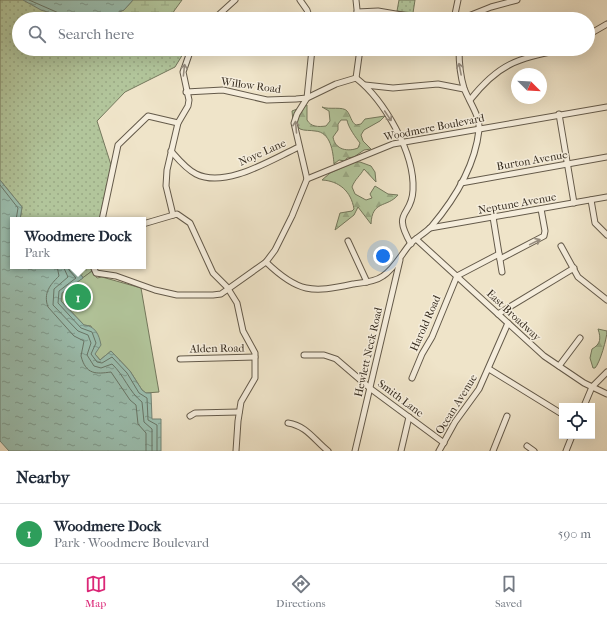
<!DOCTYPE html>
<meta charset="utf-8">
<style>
:root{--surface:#fff;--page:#f2f2f3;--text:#1f2937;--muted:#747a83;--line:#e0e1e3;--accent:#db2777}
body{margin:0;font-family:"IM FELL French Canon",serif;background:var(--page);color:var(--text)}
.controls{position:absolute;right:12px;bottom:12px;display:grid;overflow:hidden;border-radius:0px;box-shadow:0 4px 16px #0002}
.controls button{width:36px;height:36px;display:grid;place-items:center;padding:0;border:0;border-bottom:1px solid var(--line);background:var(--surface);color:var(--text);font:20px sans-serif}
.compass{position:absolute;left:511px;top:68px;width:36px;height:36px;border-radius:50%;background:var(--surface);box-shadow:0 4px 16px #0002;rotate:114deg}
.you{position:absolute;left:383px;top:256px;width:14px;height:14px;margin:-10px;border:3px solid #fff;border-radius:50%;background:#1a73e8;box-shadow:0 0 0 6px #1a73e833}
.badge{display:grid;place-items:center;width:26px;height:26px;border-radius:50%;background:var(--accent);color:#fff;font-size:13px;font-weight:700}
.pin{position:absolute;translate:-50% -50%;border:2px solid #fff;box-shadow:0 1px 4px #0006}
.popup{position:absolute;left:10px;top:217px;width:136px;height:52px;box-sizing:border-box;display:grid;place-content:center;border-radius:0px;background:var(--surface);filter:drop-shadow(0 1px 3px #0005);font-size:13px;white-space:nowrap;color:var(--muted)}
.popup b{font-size:15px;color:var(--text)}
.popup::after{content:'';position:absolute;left:50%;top:100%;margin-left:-8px;border:8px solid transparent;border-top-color:var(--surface)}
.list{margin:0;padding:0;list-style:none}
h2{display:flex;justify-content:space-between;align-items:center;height:52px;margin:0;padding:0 16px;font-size:17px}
h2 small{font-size:13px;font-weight:400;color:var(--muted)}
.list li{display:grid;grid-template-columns:26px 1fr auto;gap:12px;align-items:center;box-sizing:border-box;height:60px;padding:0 16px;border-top:1px solid var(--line)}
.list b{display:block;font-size:15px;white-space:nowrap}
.list p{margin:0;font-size:13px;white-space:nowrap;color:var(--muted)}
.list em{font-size:13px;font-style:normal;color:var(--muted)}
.icon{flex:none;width:22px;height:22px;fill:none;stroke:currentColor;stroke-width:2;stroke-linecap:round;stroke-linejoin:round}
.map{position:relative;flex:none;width:607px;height:451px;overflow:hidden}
.search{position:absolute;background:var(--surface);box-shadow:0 4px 16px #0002;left:12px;right:12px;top:12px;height:44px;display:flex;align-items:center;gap:10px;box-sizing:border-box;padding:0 14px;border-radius:22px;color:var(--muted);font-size:15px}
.sheet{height:112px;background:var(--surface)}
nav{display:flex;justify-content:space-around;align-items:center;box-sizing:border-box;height:56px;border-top:1px solid var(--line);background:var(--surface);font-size:11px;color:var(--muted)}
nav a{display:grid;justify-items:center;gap:2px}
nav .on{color:var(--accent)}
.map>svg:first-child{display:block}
.grass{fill:url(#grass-dots);stroke:#74785d}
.forest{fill:url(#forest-firs);stroke:#74785d;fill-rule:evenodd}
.wetland{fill:url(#wetland-marsh);stroke:#74785d}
.park{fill:#b2c59b;stroke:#74785d}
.water{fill:url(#water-ripples);stroke:#738476}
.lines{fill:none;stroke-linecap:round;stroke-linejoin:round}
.shore{stroke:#687668;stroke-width:1}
.minor-casing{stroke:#645a4a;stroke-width:7}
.minor{stroke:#f5eddc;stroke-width:5}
.oneway{stroke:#968c7e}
.labels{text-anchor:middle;stroke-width:3;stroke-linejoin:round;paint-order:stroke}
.street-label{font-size:11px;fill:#362c1f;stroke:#f5eddc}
</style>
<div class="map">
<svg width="607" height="451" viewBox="0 0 607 451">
<defs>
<pattern id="grass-dots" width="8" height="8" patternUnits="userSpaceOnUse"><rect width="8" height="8" fill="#b2c59b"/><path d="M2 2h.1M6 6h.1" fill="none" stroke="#9aa985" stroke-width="1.8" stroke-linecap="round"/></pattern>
<pattern id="forest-firs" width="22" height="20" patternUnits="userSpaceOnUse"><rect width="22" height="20" fill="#b2c59b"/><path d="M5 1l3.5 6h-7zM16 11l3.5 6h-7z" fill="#9aa985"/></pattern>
<pattern id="wetland-marsh" width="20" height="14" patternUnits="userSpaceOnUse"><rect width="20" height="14" fill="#b2c59b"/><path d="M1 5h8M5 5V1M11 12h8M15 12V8" fill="none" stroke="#9aa985"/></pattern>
<pattern id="water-ripples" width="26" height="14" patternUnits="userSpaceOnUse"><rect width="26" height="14" fill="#9bbfb0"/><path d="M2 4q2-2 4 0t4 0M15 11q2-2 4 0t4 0" fill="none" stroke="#7f9b8f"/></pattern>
</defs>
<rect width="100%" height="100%" fill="#efe4c9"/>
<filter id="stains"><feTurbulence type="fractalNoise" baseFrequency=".005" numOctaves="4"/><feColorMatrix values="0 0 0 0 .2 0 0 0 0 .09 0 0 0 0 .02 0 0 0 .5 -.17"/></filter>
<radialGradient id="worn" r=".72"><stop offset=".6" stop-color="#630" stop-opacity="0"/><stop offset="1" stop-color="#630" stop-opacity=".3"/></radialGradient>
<g class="grass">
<path d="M0,0H24L63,18L19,19V49H84L87,51L90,49H186L175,67L125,92L97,121L112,168L101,220H20L22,207L0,180Z"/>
<path d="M399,0H415L413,13L397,11Z"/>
<path d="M70,266H93L92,271L83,278Z"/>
</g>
<g class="forest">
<path d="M307,105V120C311,127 318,127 326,126L330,121L329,111L322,107C329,110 343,106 347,111C351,116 351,122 356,125L361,124L365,119L385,116L380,121L364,130L361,135L363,141L371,149L364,150L354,157L347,158L345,161L339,160L334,164C333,152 331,132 315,131C310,130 305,131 300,129L293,121L292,111ZM341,120H347C348,127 356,138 360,143L358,148C348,152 335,150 333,137L338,130V124Z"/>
<path d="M355,162H360L371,166L375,172L376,182L364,169C360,176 355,179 352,187L355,194L366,200L372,198L370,194L375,186L388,194L398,195C387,208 372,200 371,224L358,207L354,215L335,230L340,213L352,211L354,209C351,191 339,181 322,180L330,173Z"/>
<path d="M598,329L607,331C607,338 600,363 595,368H593L590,358L592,349C601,344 601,338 598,329Z"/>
</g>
<path class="wetland" d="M133,0H182L174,11L171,19H156L143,14L135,19H101L124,10Z"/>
<path class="park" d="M92,271L97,278L102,277L141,288L159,392L146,393L142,390L130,371L111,351L100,360L95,354L91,326L84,325L61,301L62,293Z"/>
<g class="water">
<path d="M23,0H133L124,10L101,19H69L41,10Z"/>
<path d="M0,180L22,207L20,220H13V266H70L82,276L83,278L62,293L61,301L84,325C95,326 99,334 101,345L95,354L100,360L111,351L130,371L142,390L146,393H151L152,419H161V451H9L0,441Z"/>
</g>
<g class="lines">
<g class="shore">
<path d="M29,0L61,14L63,19"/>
<path d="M0,185L18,208L16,220"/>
<path d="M57,266L59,276C50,285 43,293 48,307L74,336L84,341L81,356C86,375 96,374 111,372L130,400L136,405L138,424L146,433V451"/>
<path d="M63,266L68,277L54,289L53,305L78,331L88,335L91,343L87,355L94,366L101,368L112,364C124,375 129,392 142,402L144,422L152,429V451"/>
<path d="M68,266L69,270L76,278L59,291L58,303L81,328L92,332L96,343L91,354L97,362L102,363L112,357L127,373L139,393L147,398L148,420L157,425V451"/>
</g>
<defs>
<g id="minor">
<path d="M300,0L307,10L310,19"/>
<path d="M356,0L358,19"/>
<path d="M357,12L378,11L425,19"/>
<path d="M214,19L235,0"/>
<path d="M454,19L458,0"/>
<path d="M461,19L491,7L517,0"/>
<path d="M588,35L607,24"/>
<path d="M356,78C384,100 415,153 413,190C412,218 391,209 411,244"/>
<path d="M356,78L360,49"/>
<path d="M365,85L393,88L438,84L464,89"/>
<path d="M186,92L223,90L267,100L296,99L307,98L336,84L356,78"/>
<path d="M470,100C500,62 518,59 564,49"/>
<path d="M559,114L574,203"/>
<path d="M171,151C178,159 186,169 196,174C226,189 272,159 299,147"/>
<path d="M307,179L294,123L297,114L307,98L312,49"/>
<path d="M461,183L607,157"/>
<path d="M591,200L595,223L607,235"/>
<path d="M173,215L166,186L167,170L178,123L188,106L189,100L183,72L191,49"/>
<path d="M493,217L502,272"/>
<path d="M102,220L118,145L148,116L178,123"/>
<path d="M143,224L177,214L190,223L213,273L227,287L237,303L243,331L255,353V378L241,402L238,421L236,451"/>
<path d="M430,228L607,197"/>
<path d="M416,239L544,356L584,383L607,394"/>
<path d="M348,241L367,282"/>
<path d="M561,246L578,277L607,300"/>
<path d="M500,259L544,236L545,231L541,209"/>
<path d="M266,262C298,293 312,293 353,284C362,283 375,282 383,276C394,269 401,255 410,244C416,238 425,233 431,227C454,200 475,166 479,130C481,117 468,100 464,88C460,75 459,62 459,49"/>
<path d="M93,266L96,273L116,276L155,290L177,295H213L221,294L266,262L275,250L292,216L307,179L393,144L607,107"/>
<path d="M498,314L574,268"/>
<path d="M304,355H324L336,359L371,389L444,443"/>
<path d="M180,359L255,357"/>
<path d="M559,366L580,338"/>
<path d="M489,369L562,414"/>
<path d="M412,378L422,354L432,337L457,276L499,254"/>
<path d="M584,406L592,387L607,372"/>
<path d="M190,416L195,413L239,412"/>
<path d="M288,423C307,426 314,440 328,451"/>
<path d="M527,446L534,451"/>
<path d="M355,451L400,260"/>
<path d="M401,451L409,417"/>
<path d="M439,451L455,422L479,389L508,323"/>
<path d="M493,451L507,416"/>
<path d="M566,451L572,436"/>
</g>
</defs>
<use href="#minor" class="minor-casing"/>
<use href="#minor" class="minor"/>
</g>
<defs><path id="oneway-shaft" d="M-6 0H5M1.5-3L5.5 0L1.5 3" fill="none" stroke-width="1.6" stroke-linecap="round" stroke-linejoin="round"/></defs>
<g class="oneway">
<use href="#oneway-shaft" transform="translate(460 69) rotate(-101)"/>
<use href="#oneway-shaft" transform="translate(184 70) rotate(-84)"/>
<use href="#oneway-shaft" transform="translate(388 116) rotate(56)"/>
<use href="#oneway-shaft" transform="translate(296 127) rotate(-95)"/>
<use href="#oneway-shaft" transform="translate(535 242) rotate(-26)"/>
</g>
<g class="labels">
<g class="street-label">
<text transform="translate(251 85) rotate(8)" y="4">Willow Road</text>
<text transform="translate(434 127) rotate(-11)" y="4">Woodmere Boulevard</text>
<text transform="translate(262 152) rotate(-24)" y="4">Noye Lane</text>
<text transform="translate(532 160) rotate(-10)" y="4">Burton Avenue</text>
<text transform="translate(517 203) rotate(-10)" y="4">Neptune Avenue</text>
<text transform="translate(514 315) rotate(43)" y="4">East Broadway</text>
<text transform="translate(425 323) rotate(-66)" y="4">Harold Road</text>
<text transform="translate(217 348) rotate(-1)" y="4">Alden Road</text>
<text transform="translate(368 352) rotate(-77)" y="4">Hewlett Neck Road</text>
<text transform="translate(401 398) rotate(37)" y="4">Smith Lane</text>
<text transform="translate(456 404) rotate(-58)" y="4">Ocean Avenue</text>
</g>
</g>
<rect width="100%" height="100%" filter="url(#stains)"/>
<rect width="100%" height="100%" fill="url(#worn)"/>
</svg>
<div class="controls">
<button><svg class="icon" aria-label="locate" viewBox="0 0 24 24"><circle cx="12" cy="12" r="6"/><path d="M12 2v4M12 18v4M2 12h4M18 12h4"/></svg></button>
</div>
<svg class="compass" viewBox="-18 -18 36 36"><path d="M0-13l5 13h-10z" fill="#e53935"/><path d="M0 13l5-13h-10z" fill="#747a83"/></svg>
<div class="you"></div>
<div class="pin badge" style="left:78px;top:297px;background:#2e9e5b">1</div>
<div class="popup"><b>Woodmere Dock</b>Park</div>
<div class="search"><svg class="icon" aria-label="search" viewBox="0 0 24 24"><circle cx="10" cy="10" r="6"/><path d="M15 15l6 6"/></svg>Search here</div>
</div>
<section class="sheet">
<h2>Nearby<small></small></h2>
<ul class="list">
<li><span class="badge" style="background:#2e9e5b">1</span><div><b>Woodmere Dock</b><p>Park · Woodmere Boulevard</p></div><em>590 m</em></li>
</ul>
</section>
<nav>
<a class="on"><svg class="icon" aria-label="map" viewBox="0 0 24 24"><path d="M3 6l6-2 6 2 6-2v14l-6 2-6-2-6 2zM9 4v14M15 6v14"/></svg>Map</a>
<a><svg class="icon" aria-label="directions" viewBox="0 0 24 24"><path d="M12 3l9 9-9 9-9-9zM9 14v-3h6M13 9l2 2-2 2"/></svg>Directions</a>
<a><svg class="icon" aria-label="saved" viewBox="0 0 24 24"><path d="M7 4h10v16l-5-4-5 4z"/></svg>Saved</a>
</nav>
